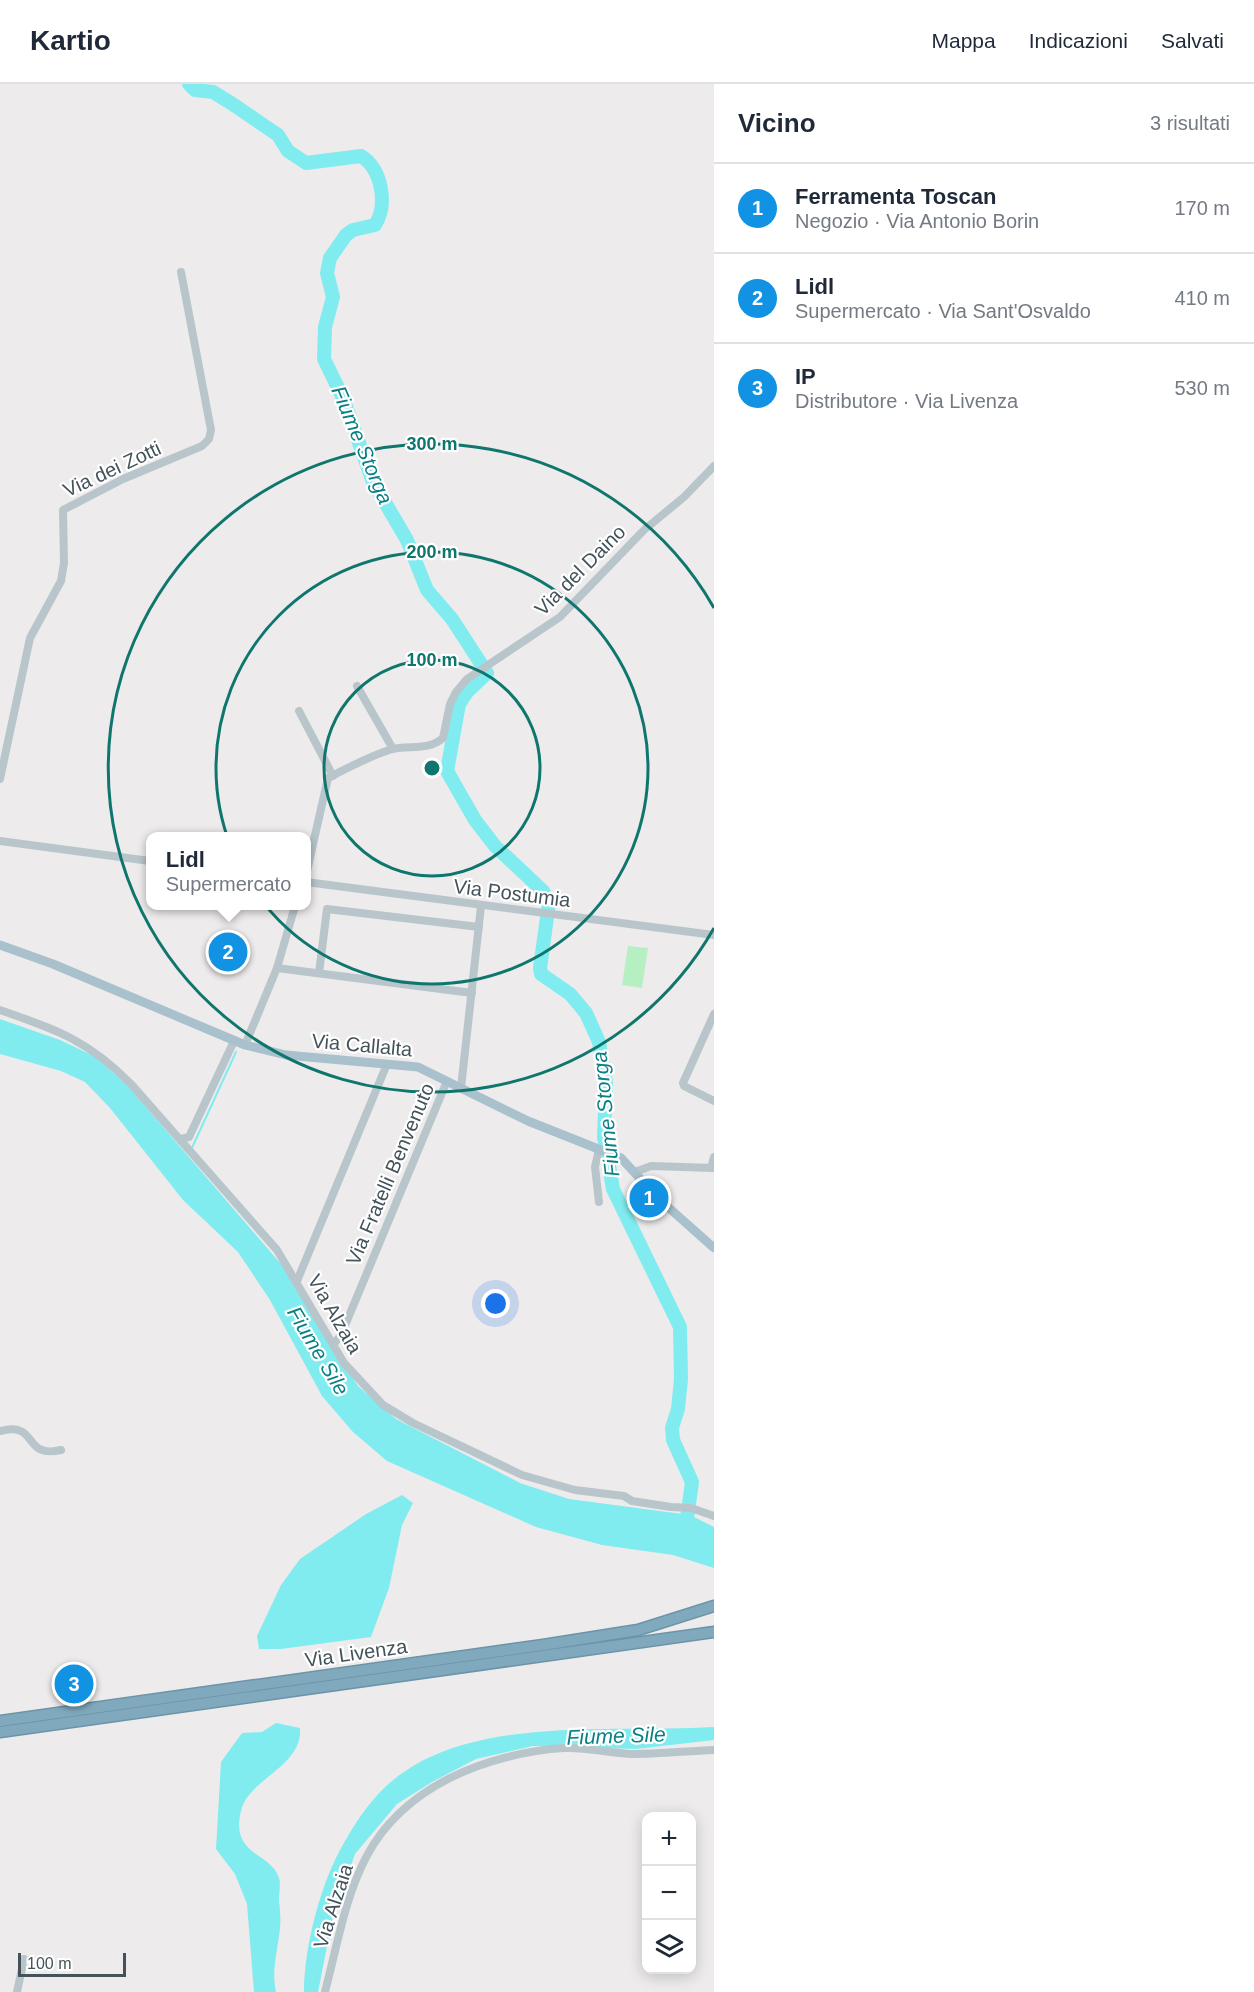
<!DOCTYPE html>
<html lang="it">
<meta charset="utf-8">
<style>
:root{--surface:#fff;--page:#f2f2f3;--text:#1f2937;--muted:#747a83;--line:#e0e1e3;--accent:#1192e3}
body{margin:0;font-family:Arial,sans-serif;background:var(--page);color:var(--text)}
.controls{position:absolute;right:18px;bottom:18px;display:grid;overflow:hidden;border-radius:12px;box-shadow:0 3px 15px #0003}
.controls button{width:54px;height:54px;display:grid;place-items:center;padding:0;border:0;border-bottom:2px solid var(--line);background:var(--surface);color:var(--text);font:30px sans-serif}
.scale{position:absolute;left:18px;bottom:15px;width:108px;box-sizing:border-box;padding-left:6px;border:3px solid #435359;border-top:0;font-size:16px;line-height:21px;white-space:nowrap;color:#435359;-webkit-text-stroke:4px #fff;paint-order:stroke}
.you{position:absolute;left:496px;top:1220px;width:21px;height:21px;margin:-15px;border:4px solid #fff;border-radius:50%;background:#1a73e8;box-shadow:0 0 0 9px #1a73e833}
.badge{display:grid;place-items:center;width:39px;height:39px;border-radius:50%;background:var(--accent);color:#fff;font-size:20px;font-weight:700}
.pin{position:absolute;translate:-50% -50%;border:3px solid #fff;box-shadow:0 2px 6px #0006}
.popup{position:absolute;left:146px;top:748px;width:165px;height:78px;box-sizing:border-box;display:grid;place-content:center;border-radius:12px;background:var(--surface);filter:drop-shadow(0 2px 4px #0005);font-size:20px;white-space:nowrap;color:var(--muted)}
.popup b{font-size:22px;color:var(--text)}
.popup::after{content:'';position:absolute;left:50%;top:100%;margin-left:-12px;border:12px solid transparent;border-top-color:var(--surface)}
.list{margin:0;padding:0;list-style:none}
h2{display:flex;justify-content:space-between;align-items:center;height:78px;margin:0;padding:0 24px;font-size:26px}
h2 small{font-size:20px;font-weight:400;color:var(--muted)}
.list li{display:grid;grid-template-columns:39px 1fr auto;gap:18px;align-items:center;box-sizing:border-box;height:90px;padding:0 24px;border-top:2px solid var(--line)}
.list b{display:block;font-size:22px;white-space:nowrap}
.list p{margin:0;font-size:20px;white-space:nowrap;color:var(--muted)}
.list em{font-size:20px;font-style:normal;color:var(--muted)}
.icon{flex:none;width:33px;height:33px;fill:none;stroke:currentColor;stroke-width:2;stroke-linecap:round;stroke-linejoin:round}
.map{position:relative;flex:none;width:714px;height:1908px;overflow:hidden}
header{display:flex;align-items:center;gap:36px;box-sizing:border-box;height:84px;padding:0 30px;background:var(--surface);border-bottom:2px solid var(--line)}
header strong{font-size:28px}
nav{display:flex;gap:33px;margin-inline-start:auto;font-size:21px}
main{display:flex}
aside{flex:1;background:var(--surface)}
.map>svg:first-child{display:block}
.pitch{fill:#b6f0c2}
.water{fill:#80ecef}
.lines{fill:none;stroke-linecap:round;stroke-linejoin:round}
.stream{stroke:#80ecef;stroke-width:2}
.river{stroke:#80ecef;stroke-width:14}
.highway-casing{stroke:#6b94a9;stroke-width:13}
.minor{stroke:#b8c6cc;stroke-width:8}
.major{stroke:#a9c1cc;stroke-width:9}
.highway{stroke:#80a9be;stroke-width:10}
.ring{fill:none;stroke:#0f766e;stroke-width:3}
.labels{text-anchor:middle;stroke-width:4.5;stroke-linejoin:round;paint-order:stroke}
.street-label{font-size:20px;fill:#435359;stroke:#fff}
.water-label{font-size:21px;font-style:italic;fill:#098084;stroke:#fff}
.centre{fill:#0f766e;stroke:#fff;stroke-width:3}
.ring-label{font-size:18px;text-anchor:middle;font-weight:bold;fill:#0f766e;stroke:#fff;stroke-width:4.5;stroke-linejoin:round;paint-order:stroke}
</style>
<header>
<strong>Kartio</strong>
<nav><a>Mappa</a><a>Indicazioni</a><a>Salvati</a></nav>
</header>
<main>
<div class="map">
<svg width="714" height="1908" viewBox="0 0 714 1908">
<rect width="100%" height="100%" fill="#eeebec"/>
<path class="pitch" d="M628,862L648,864L642,904L622,901Z"/>
<g class="water">
<path d="M0,935L60,956L94,972L127,1001L287,1187L358,1302L396,1335L520,1399L569,1415L690,1431L714,1443V1484L673,1471L602,1461L536,1443L387,1377L353,1348L322,1312L270,1216L238,1168L183,1116L110,1024L85,998L61,987L0,970Z"/>
<path d="M402,1411L413,1419L402,1441L389,1504L371,1553L281,1565H259L257,1552L281,1501L300,1475L366,1430Z"/>
<path d="M276,1639L300,1644C303,1683 249,1694 241,1727C230,1772 271,1768 279,1794C281,1800 279,1809 279,1816C280,1826 281,1835 280,1844C278,1866 271,1886 276,1908H254L247,1820L235,1790L216,1765L221,1678L242,1649L262,1648Z"/>
<path d="M714,1643V1656L636,1665L533,1662L476,1675L432,1698L397,1720L355,1770L333,1832L318,1908H304C304,1865 319,1806 339,1768C355,1738 375,1707 404,1688C484,1632 620,1649 714,1643Z"/>
</g>
<g class="lines">
<path class="stream" d="M191,1066L236,968"/>
<path class="river" d="M189,0L195,6L213,8L231,19L278,51L288,67L306,79L361,72C382,85 388,121 375,141L353,146L346,151L330,174L327,189L333,213L325,243L324,275L343,314L373,398L407,456L427,506L452,535L487,589L467,608L459,620L447,687L475,736L495,762L543,807L549,819L540,884L541,890L570,910L586,929L599,958L606,999L604,1053L613,1105L680,1243L681,1295L678,1325L672,1344L673,1356L692,1398L685,1449"/>
<defs>
<g id="highway">
<path d="M0,1637L543,1561L638,1546L714,1522"/>
<path d="M0,1648L714,1548"/>
</g>
</defs>
<use href="#highway" class="highway-casing"/>
<g class="minor">
<path d="M357,602L393,665"/>
<path d="M299,627L333,692"/>
<path d="M0,695L30,554L61,497L64,479L63,426L123,395L202,362L209,355L211,346L181,188"/>
<path d="M0,757L150,777"/>
<path d="M306,791L328,694C347,684 368,673 389,666C407,660 427,668 443,654L450,620L456,608L467,595L560,533L644,446L684,413L714,382"/>
<path d="M306,798L714,851"/>
<path d="M277,884L472,909"/>
<path d="M319,889L327,825L479,843"/>
<path d="M0,926C57,946 88,956 131,1000L277,1166L344,1279L383,1321L413,1339L522,1391L575,1406L624,1412L632,1417L671,1423L691,1424L714,1432"/>
<path d="M714,930L683,999L684,1002L714,1017"/>
<path d="M245,961L277,884L295,822"/>
<path d="M461,1004L481,822"/>
<path d="M181,1055L189,1053L234,957"/>
<path d="M711,1084L714,1073"/>
<path d="M635,1088L651,1082L714,1084"/>
<path d="M599,1118L595,1083L599,1065"/>
<path d="M297,1197L387,980"/>
<path d="M333,1261L341,1251L447,997"/>
<path d="M0,1347C40,1337 21,1375 61,1366"/>
<path d="M17,1908L24,1875"/>
<path d="M325,1908C349,1814 355,1742 450,1694C484,1677 527,1666 564,1664C587,1663 609,1669 632,1670C659,1670 687,1667 714,1666"/>
</g>
<path class="major" d="M0,861L53,880L245,961L286,971L418,983L528,1037L621,1074L660,1116L714,1164"/>
<use href="#highway" class="highway"/>
</g>
<g class="ring">
<circle cx="432" cy="684" r="108"/>
<circle cx="432" cy="684" r="216"/>
<path d="M714 844A324 324 0 1 1 714 524"/>
</g>
<g class="labels">
<g class="street-label">
<text transform="translate(112 385) rotate(-25)" y="7">Via dei Zotti</text>
<text transform="translate(580 486) rotate(-45)" y="7">Via del Daino</text>
<text transform="translate(512 809) rotate(7)" y="7">Via Postumia</text>
<text transform="translate(362 961) rotate(5)" y="7">Via Callalta</text>
<text transform="translate(390 1090) rotate(-67)" y="7">Via Fratelli Benvenuto</text>
<text transform="translate(335 1230) rotate(60)" y="7">Via Alzaia</text>
<text transform="translate(356 1569) rotate(-8)" y="7">Via Livenza</text>
<text transform="translate(333 1822) rotate(-72)" y="7">Via Alzaia</text>
</g>
<g class="water-label">
<text transform="translate(362 361) rotate(67)" y="7">Fiume Storga</text>
<text transform="translate(606 1030) rotate(-96)" y="7">Fiume Storga</text>
<text transform="translate(318 1267) rotate(59)" y="7">Fiume Sile</text>
<text transform="translate(616 1652) rotate(-2)" y="7">Fiume Sile</text>
</g>
</g>
<circle cx="432" cy="684" r="9" class="centre"/>
<g class="ring-label">
<text x="432" y="366">300 m</text>
<text x="432" y="474">200 m</text>
<text x="432" y="582">100 m</text>
</g>
</svg>
<div class="controls">
<button>+</button>
<button>−</button>
<button><svg class="icon" aria-label="layers" viewBox="0 0 24 24"><path d="M12 4l9 5-9 5-9-5zM3 14l9 5 9-5"/></svg></button>
</div>
<div class="scale">100 m</div>
<div class="you"></div>
<div class="pin badge" style="left:649px;top:1114px">1</div>
<div class="pin badge" style="left:228px;top:868px">2</div>
<div class="popup"><b>Lidl</b>Supermercato</div>
<div class="pin badge" style="left:74px;top:1600px">3</div>
</div>
<aside>
<h2>Vicino<small>3 risultati</small></h2>
<ul class="list">
<li><span class="badge">1</span><div><b>Ferramenta Toscan</b><p>Negozio · Via Antonio Borin</p></div><em>170 m</em></li>
<li><span class="badge">2</span><div><b>Lidl</b><p>Supermercato · Via Sant'Osvaldo</p></div><em>410 m</em></li>
<li><span class="badge">3</span><div><b>IP</b><p>Distributore · Via Livenza</p></div><em>530 m</em></li>
</ul>
</aside>
</main>
